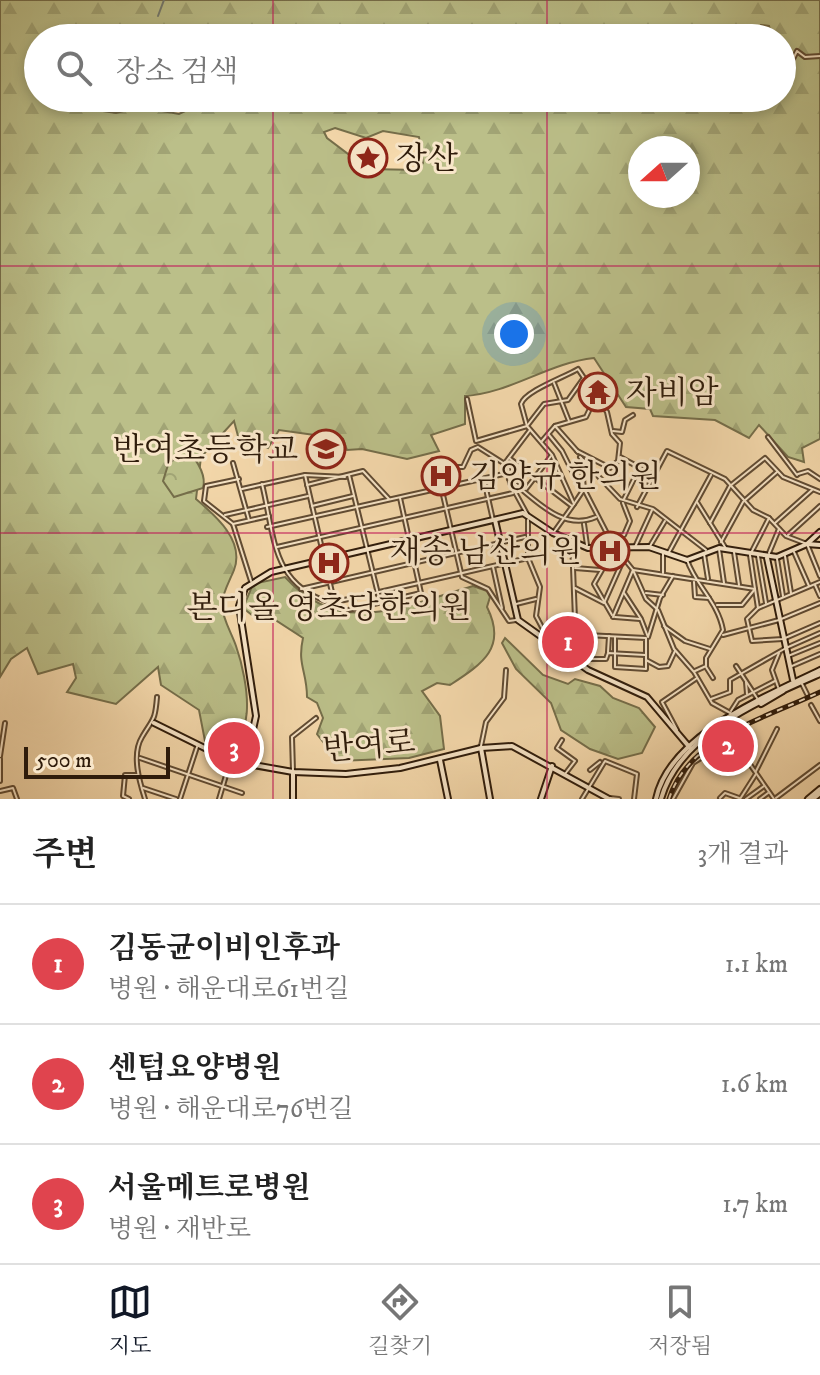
<!DOCTYPE html>
<html lang="ko">
<meta charset="utf-8">
<style>
:root{--surface:#fff;--page:#f2f2f2;--text:#222;--muted:#767676;--line:#e0e0e0;--accent:#111827}
body{margin:0;font-family:"IM FELL DW Pica","Noto Serif KR",serif;background:var(--page);color:var(--text)}
.compass{position:absolute;left:628px;top:136px;width:72px;height:72px;border-radius:50%;background:var(--surface);box-shadow:0 4px 12px #0003;rotate:249deg}
.scale{position:absolute;left:24px;bottom:20px;width:146px;box-sizing:border-box;padding-left:8px;border:4px solid #2f1c0b;border-top:0;font-size:22px;line-height:28px;white-space:nowrap;color:#2f1c0b;-webkit-text-stroke:6px #f8e6c9;paint-order:stroke}
.you{position:absolute;left:514px;top:334px;width:28px;height:28px;margin:-20px;border:6px solid #fff;border-radius:50%;background:#1a73e8;box-shadow:0 0 0 12px #1a73e833}
.badge{display:grid;place-items:center;width:52px;height:52px;border-radius:50%;background:var(--accent);color:#fff;font-size:26px;font-weight:700}
.pin{position:absolute;translate:-50% -50%;border:4px solid #fff;box-shadow:0 2px 8px #0006}
.list{margin:0;padding:0;list-style:none}
h2{display:flex;justify-content:space-between;align-items:center;height:104px;margin:0;padding:0 32px;font-size:34px}
h2 small{font-size:26px;font-weight:400;color:var(--muted)}
.list li{display:grid;grid-template-columns:52px 1fr auto;gap:24px;align-items:center;box-sizing:border-box;height:120px;padding:0 32px;border-top:2px solid var(--line)}
.list b{display:block;font-size:30px;white-space:nowrap}
.list p{margin:0;font-size:26px;white-space:nowrap;color:var(--muted)}
.list em{font-size:26px;font-style:normal;color:var(--muted)}
.icon{flex:none;width:44px;height:44px;fill:none;stroke:currentColor;stroke-width:2;stroke-linecap:round;stroke-linejoin:round}
.map{position:relative;flex:none;width:820px;height:799px;overflow:hidden}
.search{position:absolute;background:var(--surface);box-shadow:0 4px 12px #0003;left:24px;right:24px;top:24px;height:88px;display:flex;align-items:center;gap:20px;box-sizing:border-box;padding:0 28px;border-radius:44px;color:var(--muted);font-size:30px}
.sheet{height:464px;background:var(--surface)}
nav{display:flex;justify-content:space-around;align-items:center;box-sizing:border-box;height:112px;border-top:2px solid var(--line);background:var(--surface);font-size:22px;color:var(--muted)}
nav a{display:grid;justify-items:center;gap:4px}
nav .on{color:var(--accent)}
.map>svg:first-child{display:block}
.forest{fill:url(#forest-firs);stroke:#756e4a;stroke-width:2;fill-rule:evenodd}
.park{fill:url(#park-crowns);stroke:#756e4a;stroke-width:2}
.lines{fill:none;stroke-linecap:round;stroke-linejoin:round}
.stream{stroke:#727a70;stroke-width:2}
.street-casing{stroke:#604b33;stroke-width:6}
.secondary-casing{stroke:#2f1c0b;stroke-width:8}
.street{stroke:#f8e6c9;stroke-width:2}
.secondary{stroke:#f8e6c9;stroke-width:4}
.rail-casing{stroke:#2f1c0b;stroke-width:5}
.rail{stroke:#f8e6c9;stroke-width:2;stroke-dasharray:6;stroke-linecap:butt}
.grid{fill:none;stroke:#c2185b;stroke-width:2;stroke-opacity:0.55}
.labels{text-anchor:middle;stroke-width:6;stroke-linejoin:round;paint-order:stroke}
.poi-label{font-size:32px;fill:#2f1c0b;stroke:#f8e6c9;text-anchor:start}
.street-label{font-size:32px;fill:#2f1c0b;stroke:#f8e6c9}
</style>
<div class="map">
<svg width="820" height="799" viewBox="0 0 820 799">
<defs>
<pattern id="forest-firs" width="22" height="20" patternUnits="userSpaceOnUse" patternTransform="scale(2)"><rect width="22" height="20" fill="#bbbf89"/><path d="M5 1l3.5 6h-7zM16 11l3.5 6h-7z" fill="#a1a475"/></pattern>
<pattern id="park-crowns" width="20" height="18" patternUnits="userSpaceOnUse" patternTransform="scale(2)"><rect width="20" height="18" fill="#bbbf89"/><path d="M2 6a3 3 0 1 1 6 0M12 15a3 3 0 1 1 6 0" fill="none" stroke="#a1a475"/></pattern>
</defs>
<rect width="100%" height="100%" fill="#f5d9ac"/>
<filter id="stains"><feTurbulence type="fractalNoise" baseFrequency=".0025" numOctaves="4"/><feColorMatrix values="0 0 0 0 .2 0 0 0 0 .09 0 0 0 0 .02 0 0 0 .5 -.17"/></filter>
<radialGradient id="worn" r=".72"><stop offset=".6" stop-color="#630" stop-opacity="0"/><stop offset="1" stop-color="#630" stop-opacity=".3"/></radialGradient>
<g class="forest">
<path d="M0,0H820V439L802,448L804,462L788,457L759,425L749,438L715,420L653,416L650,409L626,407L594,358C548,363 511,393 465,396V424L431,435L439,451L407,459L362,449L347,450L343,439L279,430L268,448L238,436L234,421L201,457L196,499C216,516 245,541 234,570C230,580 221,596 222,605C222,618 232,634 236,646C247,677 264,761 205,741L199,710L161,685L158,667L116,704L67,692L76,678L73,664L38,674L27,648L11,659L0,677ZM761,25L769,26L772,38H782V98H213L179,114L139,107L116,113L103,111L93,98H38V38H176L210,27L240,38H757ZM335,128L366,138L383,131L419,137L423,163L418,170L368,169L327,138L324,132ZM640,148H688V196H640Z"/>
<path d="M285,577C341,639 403,606 473,586L487,591L490,597L487,607C507,647 484,663 450,685L437,683L422,691L440,716L444,749L409,758L338,761L317,734L323,718L317,703L307,697C307,671 297,665 303,638L266,614L257,619L243,608L253,584Z"/>
<path d="M505,638L543,675L568,684L575,679L600,686L613,698L639,708L655,727L642,753L618,759L590,749L561,730L551,703L516,669L502,643Z"/>
</g>
<path class="park" d="M186,448C195,458 207,474 203,488L174,497L163,481L168,465Z"/>
<g class="lines">
<path class="stream" d="M158,16L164,0"/>
<defs>
<g id="street">
<path d="M793,59L797,51L805,57L820,56"/>
<path d="M554,383L569,421"/>
<path d="M467,399L476,441L527,426L544,404L568,400L583,379"/>
<path d="M555,426L578,452"/>
<path d="M613,431L622,432L625,420L633,415"/>
<path d="M549,435L562,451L582,491"/>
<path d="M768,437L797,475"/>
<path d="M542,441L555,426L586,417L595,398"/>
<path d="M580,457L620,499L653,509L706,550"/>
<path d="M620,457L653,475"/>
<path d="M509,458L572,506"/>
<path d="M433,460L445,461L454,466"/>
<path d="M233,463L249,520"/>
<path d="M505,463L530,430"/>
<path d="M798,474L808,471L820,479"/>
<path d="M305,475L334,601"/>
<path d="M349,475L380,602"/>
<path d="M239,479L206,486L204,501L233,524L251,581"/>
<path d="M509,479C535,499 562,532 596,517"/>
<path d="M484,480L493,520"/>
<path d="M262,484C275,537 271,584 331,603L528,558"/>
<path d="M307,485L363,471L389,499"/>
<path d="M242,489L305,475L345,477"/>
<path d="M526,489L551,456"/>
<path d="M584,489L613,545"/>
<path d="M624,499L639,469"/>
<path d="M697,502L725,547"/>
<path d="M574,504L584,489L581,458"/>
<path d="M312,506L353,496"/>
<path d="M637,507L667,451L725,479L753,510L769,518L786,536L807,544L820,576"/>
<path d="M225,515L308,496"/>
<path d="M528,520V558L540,587L536,616L544,631L552,636"/>
<path d="M710,523L730,486L765,458L783,477L820,492"/>
<path d="M775,523L812,490"/>
<path d="M233,524L269,516"/>
<path d="M584,524L587,545"/>
<path d="M267,527L508,473"/>
<path d="M554,532L574,504L552,455L527,426L521,404C525,391 565,377 578,369L607,412L612,434L620,443L618,461L610,468L577,451"/>
<path d="M788,535L820,506"/>
<path d="M610,536L624,535L630,521L623,503"/>
<path d="M572,542L575,619L586,635L646,638V660L659,667L668,666L675,651"/>
<path d="M721,542L743,502L777,472"/>
<path d="M650,546L665,521"/>
<path d="M277,547L513,493"/>
<path d="M635,547L652,510"/>
<path d="M719,549L724,583"/>
<path d="M617,550L633,570L646,599L658,610L674,649L694,672L712,703L732,714"/>
<path d="M669,552L711,475"/>
<path d="M734,552L739,585"/>
<path d="M794,552L809,586"/>
<path d="M769,553L779,529"/>
<path d="M704,554L708,579"/>
<path d="M758,556L766,603"/>
<path d="M785,556L791,593"/>
<path d="M777,559L783,596"/>
<path d="M687,560C696,586 718,602 723,630L706,658V666L695,671"/>
<path d="M493,567L502,608"/>
<path d="M575,568L600,570"/>
<path d="M663,573V552"/>
<path d="M694,582L695,597L709,598"/>
<path d="M820,582L758,608L747,619L752,641L783,639L820,623"/>
<path d="M815,585L820,596"/>
<path d="M575,588L604,603L624,558"/>
<path d="M301,589L525,537"/>
<path d="M624,593L641,619L648,637L660,598L673,576"/>
<path d="M646,593L663,595"/>
<path d="M335,603L344,611L421,593L400,498"/>
<path d="M516,604L536,599"/>
<path d="M717,605H742L755,589L750,555L769,518"/>
<path d="M612,615L594,584L614,549"/>
<path d="M613,617L633,570L755,589L758,608"/>
<path d="M615,617L640,619"/>
<path d="M516,620L509,621L488,589L462,577L440,482L454,467H463L471,450L478,447L508,466L510,483L527,514"/>
<path d="M664,626L685,641L710,649"/>
<path d="M723,635L779,620L820,603"/>
<path d="M552,636L585,635"/>
<path d="M615,637V667L646,669V660"/>
<path d="M608,652L609,636"/>
<path d="M788,656L820,643"/>
<path d="M576,659H606L608,653L645,655"/>
<path d="M736,666L757,698"/>
<path d="M792,666L820,654"/>
<path d="M706,667L713,678"/>
<path d="M746,682L747,694"/>
<path d="M802,684L807,694"/>
<path d="M778,687L772,670L779,653"/>
<path d="M711,699L730,692V680L786,648L820,633"/>
<path d="M811,705L820,721"/>
<path d="M731,711L738,700L775,681"/>
<path d="M722,724L774,799"/>
<path d="M677,730L662,702L697,678"/>
<path d="M562,740L557,748L575,761L565,774"/>
<path d="M481,746L486,722L504,698L506,670"/>
<path d="M0,756L5,723"/>
<path d="M140,758L242,793"/>
<path d="M0,759V781"/>
<path d="M590,770L600,762"/>
<path d="M293,771L292,737L316,718"/>
<path d="M756,771L777,729"/>
<path d="M143,788L176,799"/>
<path d="M0,791L13,788L17,799"/>
<path d="M610,798L619,799"/>
<path d="M720,798L725,793L739,798"/>
<path d="M776,798L820,765"/>
<path d="M129,799L123,796L125,775H138"/>
<path d="M145,799C140,783 131,755 142,737C153,718 155,722 157,697"/>
<path d="M180,799L197,747"/>
<path d="M219,799L230,762"/>
<path d="M582,799L605,761L637,774L634,799"/>
<path d="M673,799L693,763L731,739"/>
<path d="M740,799L756,774"/>
<path d="M746,799L764,786"/>
<path d="M760,799L768,793"/>
</g>
<g id="secondary">
<path d="M495,520L518,620L588,670L647,697L691,749"/>
<path d="M807,544L820,545"/>
<path d="M767,558L793,680"/>
<path d="M761,704L783,691"/>
<path d="M154,723L231,761L293,772L346,774L400,768L481,748L512,746L609,799"/>
<path d="M481,748L490,799"/>
<path d="M222,756L241,750L246,764"/>
<path d="M440,760L448,799"/>
<path d="M231,761L252,734L256,716L239,606L245,588L271,572L523,513L553,533L588,548L649,547L687,560L719,548L777,557L807,544L820,532"/>
<path d="M293,772V799"/>
<path d="M541,799L552,766"/>
<path d="M656,799C669,735 767,696 820,670"/>
<path d="M661,799C679,734 763,699 820,674"/>
<path d="M808,799L820,789"/>
<path d="M813,799L820,793"/>
</g>
</defs>
<use href="#street" class="street-casing"/>
<use href="#secondary" class="secondary-casing"/>
<use href="#street" class="street"/>
<use href="#secondary" class="secondary"/>
<defs>
<path id="rail" d="M669,799C688,738 768,717 820,692"/>
</defs>
<use href="#rail" class="rail-casing"/>
<use href="#rail" class="rail"/>
</g>
<path class="grid" d="M273,0V38M547,0V38M273,98V799M547,98V799M0,266H820M0,533H820"/>
<defs>
<symbol id="sight-ring" viewBox="-11 -11 22 22"><circle r="9.5" fill="#f8e6c9" stroke="#8f2418" stroke-width="1.5"/><path d="M0-6L1.8-2.2L6-1.7L2.9 1.2L3.7 5.4L0 3.3L-3.7 5.4L-2.9 1.2L-6-1.7L-1.8-2.2Z" fill="#8f2418"/></symbol>
<symbol id="temple-ring" viewBox="-11 -11 22 22"><circle r="9.5" fill="#f8e6c9" stroke="#8f2418" stroke-width="1.5"/><path d="M0-6L5-2H3V0L6.5 2.5H4V6H1.5V3h-3V6H-4V2.5H-6.5L-3 0V-2H-5Z" fill="#8f2418"/></symbol>
<symbol id="school-ring" viewBox="-11 -11 22 22"><circle r="9.5" fill="#f8e6c9" stroke="#8f2418" stroke-width="1.5"/><path d="M0-5L7-2L0 1L-7-2ZM-4 1L0 2.5L4 1V4Q0 6-4 4Z" fill="#8f2418"/></symbol>
<symbol id="hospital-ring" viewBox="-11 -11 22 22"><circle r="9.5" fill="#f8e6c9" stroke="#8f2418" stroke-width="1.5"/><path d="M-5-5h3v3.5h4V-5h3V5h-3V1.5h-4V5h-3Z" fill="#8f2418"/></symbol>
</defs>
<g fill-rule="evenodd">
<use href="#sight-ring" x="346" y="136" width="44" height="44"/>
<use href="#temple-ring" x="576" y="370" width="44" height="44"/>
<use href="#school-ring" x="304" y="427" width="44" height="44"/>
<use href="#hospital-ring" x="419" y="454" width="44" height="44"/>
<use href="#hospital-ring" x="588" y="529" width="44" height="44"/>
<use href="#hospital-ring" x="307" y="541" width="44" height="44"/>
</g>
<g class="labels">
<g class="poi-label">
<text x="396" y="169">장산</text>
<text x="626" y="403">자비암</text>
<text x="298" y="460" text-anchor="end">반여초등학교</text>
<text x="469" y="487">김양규 한의원</text>
<text x="582" y="562" text-anchor="end">재송 남산의원</text>
<text x="329" y="618" text-anchor="middle">본디올 영초당한의원</text>
</g>
<g class="street-label">
<text transform="translate(369 745) rotate(-5)" y="11">반여로</text>
</g>
</g>
<rect width="100%" height="100%" filter="url(#stains)"/>
<rect width="100%" height="100%" fill="url(#worn)"/>
</svg>
<svg class="compass" viewBox="-18 -18 36 36"><path d="M0-13l5 13h-10z" fill="#e53935"/><path d="M0 13l5-13h-10z" fill="#767676"/></svg>
<div class="scale">500 m</div>
<div class="you"></div>
<div class="pin badge" style="left:568px;top:642px;background:#e0444e">1</div>
<div class="pin badge" style="left:728px;top:746px;background:#e0444e">2</div>
<div class="pin badge" style="left:234px;top:748px;background:#e0444e">3</div>
<div class="search"><svg class="icon" aria-label="search" viewBox="0 0 24 24"><circle cx="10" cy="10" r="6"/><path d="M15 15l6 6"/></svg>장소 검색</div>
</div>
<section class="sheet">
<h2>주변<small>3개 결과</small></h2>
<ul class="list">
<li><span class="badge" style="background:#e0444e">1</span><div><b>김동균이비인후과</b><p>병원 · 해운대로61번길</p></div><em>1.1 km</em></li>
<li><span class="badge" style="background:#e0444e">2</span><div><b>센텀요양병원</b><p>병원 · 해운대로76번길</p></div><em>1.6 km</em></li>
<li><span class="badge" style="background:#e0444e">3</span><div><b>서울메트로병원</b><p>병원 · 재반로</p></div><em>1.7 km</em></li>
</ul>
</section>
<nav>
<a class="on"><svg class="icon" aria-label="map" viewBox="0 0 24 24"><path d="M3 6l6-2 6 2 6-2v14l-6 2-6-2-6 2zM9 4v14M15 6v14"/></svg>지도</a>
<a><svg class="icon" aria-label="directions" viewBox="0 0 24 24"><path d="M12 3l9 9-9 9-9-9zM9 14v-3h6M13 9l2 2-2 2"/></svg>길찾기</a>
<a><svg class="icon" aria-label="saved" viewBox="0 0 24 24"><path d="M7 4h10v16l-5-4-5 4z"/></svg>저장됨</a>
</nav>
